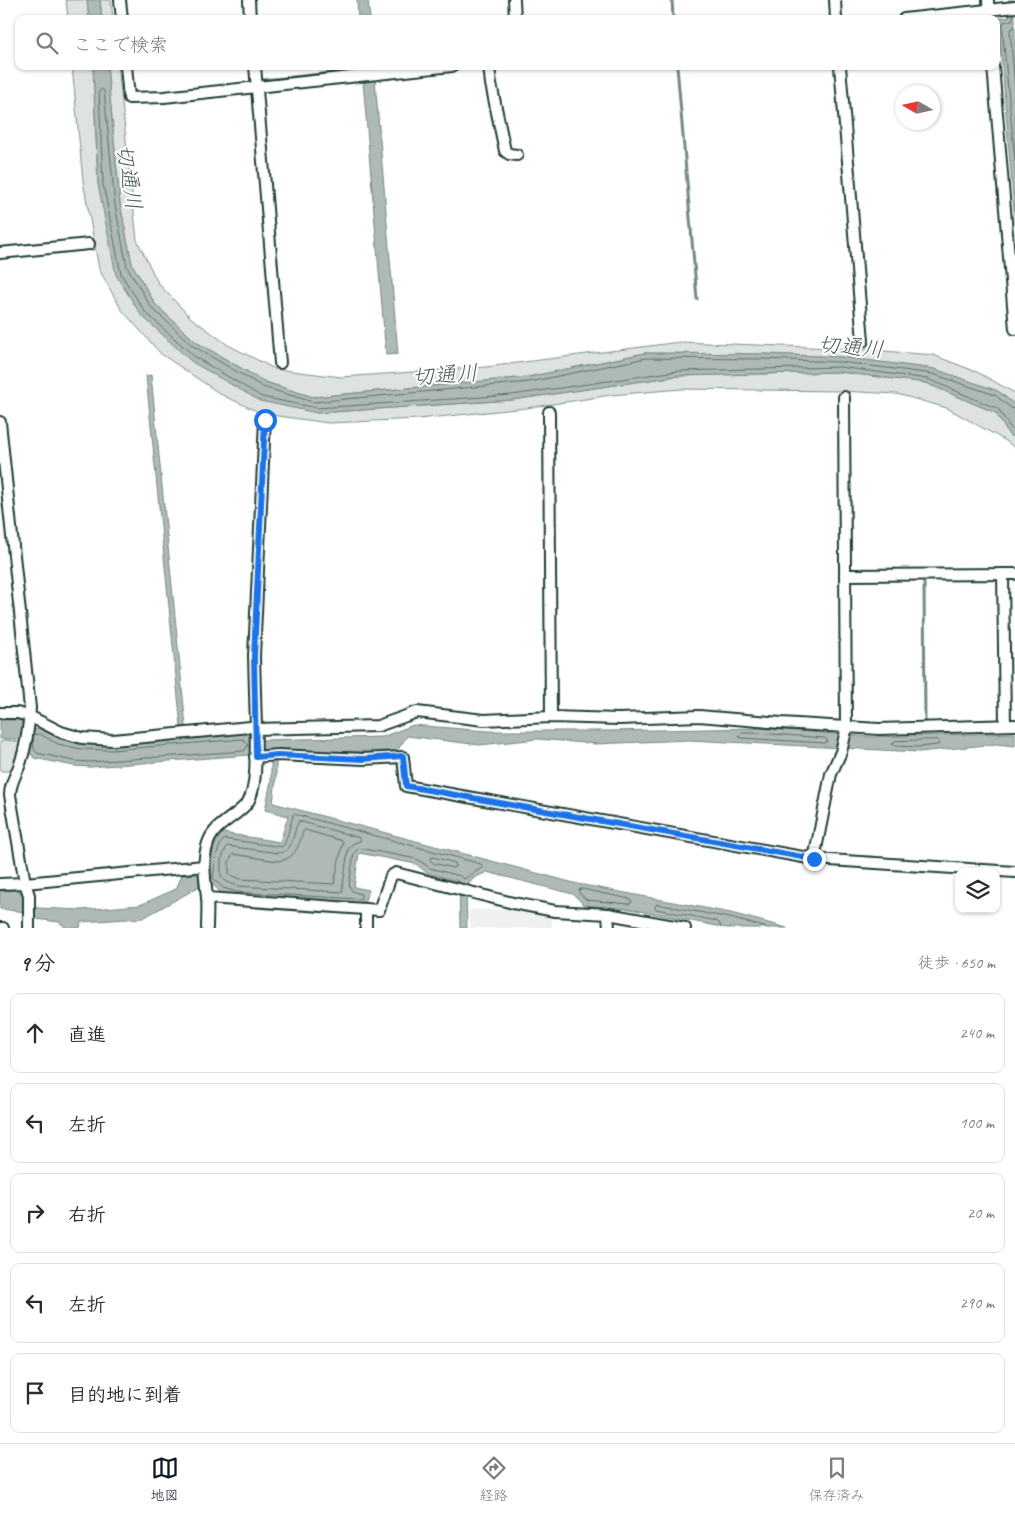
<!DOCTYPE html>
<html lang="ja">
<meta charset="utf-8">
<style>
:root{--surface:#fff;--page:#f7f7f7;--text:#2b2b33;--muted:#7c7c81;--line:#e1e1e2;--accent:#111827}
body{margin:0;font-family:Caveat,"Klee One",sans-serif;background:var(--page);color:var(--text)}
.controls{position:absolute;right:15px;bottom:15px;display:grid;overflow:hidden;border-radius:10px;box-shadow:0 1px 4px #0004}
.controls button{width:45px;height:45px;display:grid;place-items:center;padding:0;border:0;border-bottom:1px solid var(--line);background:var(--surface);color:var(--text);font:25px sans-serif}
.compass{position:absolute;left:895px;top:85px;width:45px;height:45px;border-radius:50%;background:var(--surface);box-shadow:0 1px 4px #0004;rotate:279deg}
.stop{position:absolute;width:15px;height:15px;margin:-11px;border:4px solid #1a73e8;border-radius:50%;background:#fff}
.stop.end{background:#1a73e8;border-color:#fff;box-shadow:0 1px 5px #0008}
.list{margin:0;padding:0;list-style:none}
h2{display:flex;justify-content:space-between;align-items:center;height:65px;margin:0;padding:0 20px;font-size:21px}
h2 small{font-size:16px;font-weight:400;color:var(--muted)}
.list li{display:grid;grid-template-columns:32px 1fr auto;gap:15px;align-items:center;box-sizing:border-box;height:80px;margin:0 10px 10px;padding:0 10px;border:1px solid var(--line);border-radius:10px}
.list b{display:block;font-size:19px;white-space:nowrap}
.list em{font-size:16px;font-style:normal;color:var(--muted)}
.icon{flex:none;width:28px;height:28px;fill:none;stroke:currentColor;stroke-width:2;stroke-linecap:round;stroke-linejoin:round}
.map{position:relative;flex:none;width:1015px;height:928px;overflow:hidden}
.search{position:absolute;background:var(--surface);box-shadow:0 1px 4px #0004;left:15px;right:15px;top:15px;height:55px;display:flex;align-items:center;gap:12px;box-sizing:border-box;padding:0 18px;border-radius:10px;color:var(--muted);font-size:19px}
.sheet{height:515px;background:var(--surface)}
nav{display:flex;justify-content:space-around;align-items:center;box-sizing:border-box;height:70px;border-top:1px solid var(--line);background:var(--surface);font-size:14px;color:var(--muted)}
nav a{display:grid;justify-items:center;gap:2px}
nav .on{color:var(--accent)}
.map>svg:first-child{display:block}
.built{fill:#eef1f0}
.green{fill:#dee3e2;stroke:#7e908b}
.water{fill:#afbab7;stroke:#758883}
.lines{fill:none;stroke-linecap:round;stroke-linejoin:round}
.shore{stroke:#596f68;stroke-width:1}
.stream{stroke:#758883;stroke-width:3}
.street-casing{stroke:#1f3d34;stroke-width:14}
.street{stroke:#fff;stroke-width:10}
.route{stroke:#1a73e8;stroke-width:6}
.labels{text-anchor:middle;stroke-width:4;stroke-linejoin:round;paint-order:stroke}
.water-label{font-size:22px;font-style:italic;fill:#4a625b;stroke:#fff}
</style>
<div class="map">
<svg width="1015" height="928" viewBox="0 0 1015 928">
<rect width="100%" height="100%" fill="#fff"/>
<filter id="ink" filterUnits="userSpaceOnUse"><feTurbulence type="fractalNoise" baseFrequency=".02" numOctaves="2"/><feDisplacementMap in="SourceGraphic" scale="10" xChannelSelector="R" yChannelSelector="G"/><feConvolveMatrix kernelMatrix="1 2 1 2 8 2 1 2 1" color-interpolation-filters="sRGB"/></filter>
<g filter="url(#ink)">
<path class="built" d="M517,909L552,916V928H470L469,910Z"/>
<g class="green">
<path d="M66,0H87L89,19H68Z"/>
<path d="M100,0H111L113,19H102Z"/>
<path d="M72,66H93L98,184L141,315L317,413L512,400L677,376L840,372L926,383L996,413L1009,435L1015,438V448L1006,441L947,408L897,394L841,391L681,389L611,395L527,408L418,419L329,423L263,414L222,395L161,354L121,309L99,269L83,181Z"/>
<path d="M107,66H118L137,240L158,283L190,317L228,345L275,369L341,377L486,367L680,342L859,349L933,355L977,372L1015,393V405L998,391L934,369L841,357L763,354L645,353L528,377L313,397L265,382L196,342L155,304L132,264L120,204Z"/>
<path d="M5,740L20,742L11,771H0V742Z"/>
</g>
<g class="water">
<path d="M87,0H100L102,19H89Z"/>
<path d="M357,0H368L370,19H358Z"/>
<path d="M1008,0H1014L1015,8V222L998,18L1009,17Z"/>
<path d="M93,66H107L120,204L132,264L155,304L196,342L265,382L313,397L528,377L645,353L763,354L841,357L934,369L998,391L1015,405V438L1009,435L996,413L926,383L840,372L677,376L512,400L317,413L260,401L192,362L141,315L116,275L98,184Z"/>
<path d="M375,80L398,354L386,355L363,81Z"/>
<path d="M151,375L186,727H181L146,376Z"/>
<path d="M0,720H21L24,728L33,730L40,728L60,739L81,744L112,745L248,733L251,740H261L382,737L413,725L487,731H608L758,728L872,737L1015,733V746L996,744L919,752L689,740L595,744L538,739L480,745L407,736L397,751L276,752V778L273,803L578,884L731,913L787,928H727L630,909L584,905L573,894L487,872L474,878L466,887L467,928H460L459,881L427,873L416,864L359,853L354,887L369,890L363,905L236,897L220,892L211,883H202L197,888L143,918L81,922L80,928H66L59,922L36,919L35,913L0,909V891L18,890L23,895L24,906L38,908L81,910L140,905L176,889L182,875L200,874L210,871C210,857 213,845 223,833L280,842L288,816L265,810L271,781V753L262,749L251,750L249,755L90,767L74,766L34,758L29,751V743L21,739H0Z"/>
</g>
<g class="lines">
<g class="shore">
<path d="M1014,13L1012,20L1004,22L1002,25L1015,162"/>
<path d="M1015,26L1010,30L1015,88"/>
<path d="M1015,409L1011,408L995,395L933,374L841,362L763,359L646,358L529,382L313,402L263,387L193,346L151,307L127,267L115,205L104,91L102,89L99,91L103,184L121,274L145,312L195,357L262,397L317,408L512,395L677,371L840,367L928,379L998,409L1012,430L1015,432"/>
<path d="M741,733H758L825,738L828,741L825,743L741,738L739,736Z"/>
<path d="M33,739L34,749L37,753L74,761L90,762L244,751L248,745L243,739L111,750L81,749L58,744L40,734L33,735"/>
<path d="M938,740L940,743L938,745L918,747L895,746L892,744L895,741Z"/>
<path d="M294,814L481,864L483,867L464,879L460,876L430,868L417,859L359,848L354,853L349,885L352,891L361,894V898L358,899L237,892L223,888L213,878C215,866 215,850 224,839L282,847L285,843Z"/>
<path d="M299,821L360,838V841L352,844L348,850L342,892L238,886L227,882L221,877V860L227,846L278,853C295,852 292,832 299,821Z"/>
<path d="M305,830L343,841L334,884L240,879L229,874V861L233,854L277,861C295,860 298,847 303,832Z"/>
<path d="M433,857L455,863L456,866L453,868L433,863L430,860Z"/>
<path d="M582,889L630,899L632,902L629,904L587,900L579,893V890Z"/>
<path d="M721,928L720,924L717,921L656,909L655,906L657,904L730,918L768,928"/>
</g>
<g class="stream">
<path d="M672,0L673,19"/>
<path d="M677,66L697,299"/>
<path d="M263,80L363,70"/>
<path d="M924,579L925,723"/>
</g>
<defs>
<g id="street">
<path d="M120,0L122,19"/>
<path d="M249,0L250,19"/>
<path d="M514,0L515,19"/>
<path d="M835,0L836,19"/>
<path d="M988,0L989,19"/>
<path d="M904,19L1015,7"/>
<path d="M126,66L129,98L164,97L452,66"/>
<path d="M255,66L280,363"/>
<path d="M489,66L491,84L505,151L509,154L517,155"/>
<path d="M840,66L863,341"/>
<path d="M993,66L1015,329"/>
<path d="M0,253L89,244"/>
<path d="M549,412L551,717"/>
<path d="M0,422L30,708C29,726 26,747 20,764C16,775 10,783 10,795L25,883L29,895V928"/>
<path d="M1003,574L1005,724"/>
<path d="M845,575L1015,574"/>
<path d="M0,713H17L29,716L61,732L82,738L113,740L250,727L256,729L254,656L265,420"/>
<path d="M255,757L278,755L363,759L403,757L406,786L462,796L814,859L1015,872"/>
<path d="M814,859L831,774L841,752L846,731L844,397"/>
<path d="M0,884L25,883L204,866"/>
<path d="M207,898L379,910L391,876L396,873L513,903L555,911L608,914L685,928"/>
<path d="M366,909V928"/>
<path d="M608,914L609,928"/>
<path d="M0,928H3"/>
<path d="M207,928C207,918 208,907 207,897C205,879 202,861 208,843C214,824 237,817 248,802C258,786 255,749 256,729L378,726L417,712L484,720L551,717L619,719L699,716L781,723L879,729L1015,725"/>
</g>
</defs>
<use href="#street" class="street-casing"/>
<use href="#street" class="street"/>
</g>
</g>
<g class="lines" filter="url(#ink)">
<path class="route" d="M265,420L254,656L256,757L278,755L363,759L403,756L406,786L814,859"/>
</g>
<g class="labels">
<g class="water-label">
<text transform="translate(130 177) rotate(81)" y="8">切通川</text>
<text transform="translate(851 346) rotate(5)" y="8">切通川</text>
<text transform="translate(445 374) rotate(-4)" y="8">切通川</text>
</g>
</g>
</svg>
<div class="controls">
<button><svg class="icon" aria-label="layers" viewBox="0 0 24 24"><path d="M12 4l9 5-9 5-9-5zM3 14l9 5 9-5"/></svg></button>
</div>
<svg class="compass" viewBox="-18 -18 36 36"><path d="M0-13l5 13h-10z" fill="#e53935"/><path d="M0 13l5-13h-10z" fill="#7c7c81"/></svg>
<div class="stop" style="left:265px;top:420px"></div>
<div class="stop end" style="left:814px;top:859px"></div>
<div class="search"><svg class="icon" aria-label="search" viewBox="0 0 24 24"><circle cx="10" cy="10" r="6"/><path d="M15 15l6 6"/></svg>ここで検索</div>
</div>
<section class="sheet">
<h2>9 分<small>徒歩 · 650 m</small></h2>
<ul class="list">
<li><svg class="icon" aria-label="ahead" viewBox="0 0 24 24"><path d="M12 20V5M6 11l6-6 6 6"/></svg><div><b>直進</b></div><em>240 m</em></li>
<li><svg class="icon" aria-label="left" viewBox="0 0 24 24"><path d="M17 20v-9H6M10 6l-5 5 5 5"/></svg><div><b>左折</b></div><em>100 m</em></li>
<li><svg class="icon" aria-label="right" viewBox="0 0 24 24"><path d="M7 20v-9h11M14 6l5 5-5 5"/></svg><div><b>右折</b></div><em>20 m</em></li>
<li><svg class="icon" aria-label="left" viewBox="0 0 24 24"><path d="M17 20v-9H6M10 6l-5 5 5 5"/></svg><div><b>左折</b></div><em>290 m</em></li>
<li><svg class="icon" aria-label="arrive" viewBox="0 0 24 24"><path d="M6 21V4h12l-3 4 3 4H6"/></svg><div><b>目的地に到着</b></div></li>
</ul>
</section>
<nav>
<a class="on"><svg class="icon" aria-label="map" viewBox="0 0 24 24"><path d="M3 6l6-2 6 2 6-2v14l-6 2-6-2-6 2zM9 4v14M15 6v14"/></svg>地図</a>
<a><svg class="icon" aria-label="directions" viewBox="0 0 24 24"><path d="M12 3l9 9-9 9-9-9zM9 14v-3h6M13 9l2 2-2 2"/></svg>経路</a>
<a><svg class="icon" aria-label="saved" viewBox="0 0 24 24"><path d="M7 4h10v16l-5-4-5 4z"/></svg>保存済み</a>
</nav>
